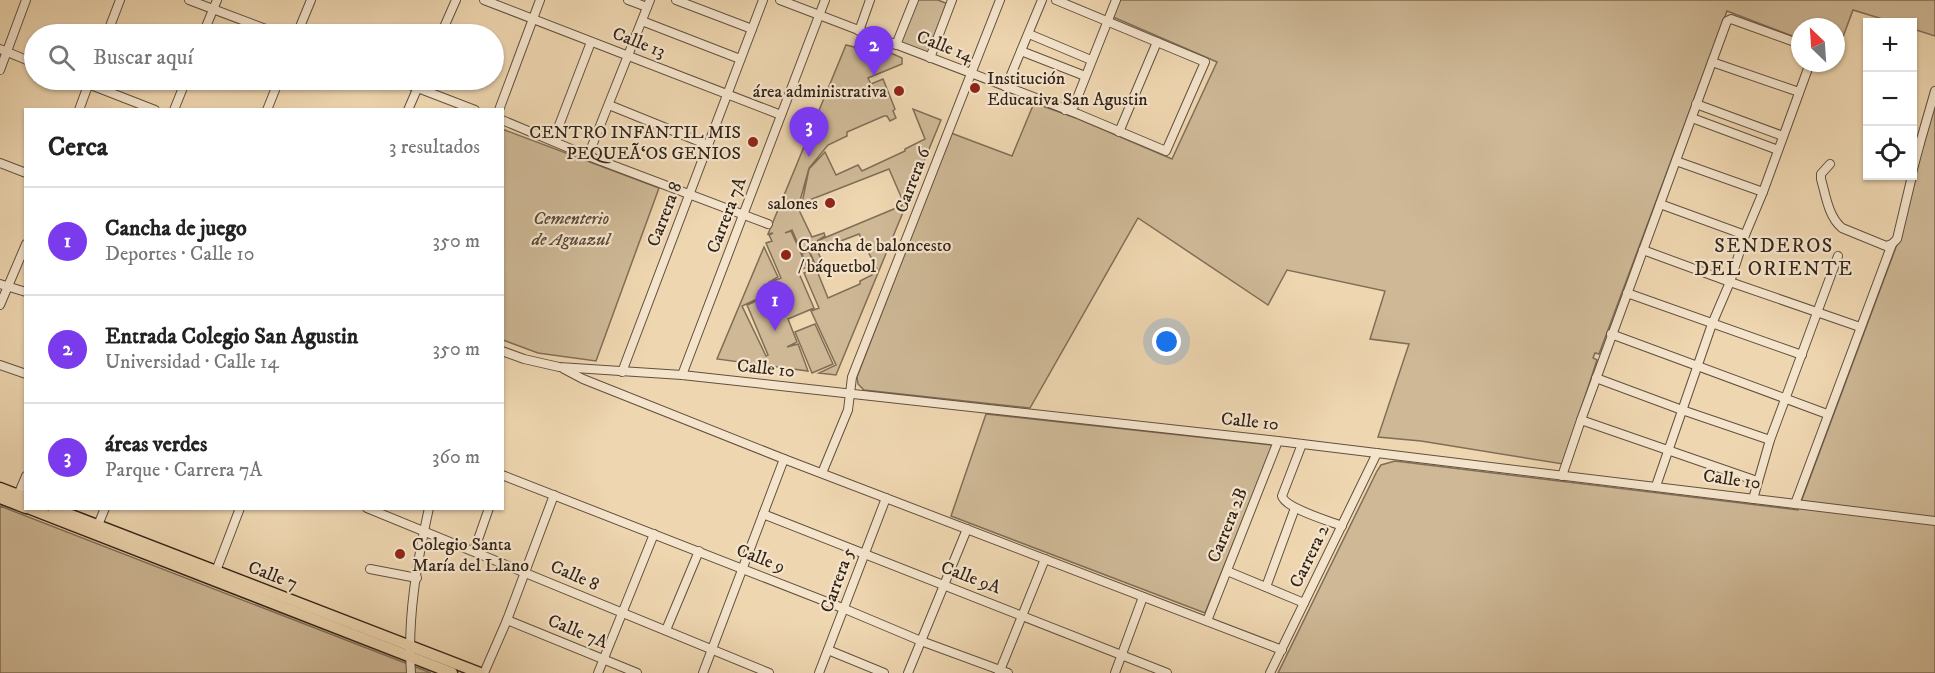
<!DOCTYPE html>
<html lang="es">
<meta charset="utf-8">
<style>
:root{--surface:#fff;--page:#f2f2f2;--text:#222;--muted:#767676;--line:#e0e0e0;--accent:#7c3aed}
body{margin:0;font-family:"IM FELL DW Pica",serif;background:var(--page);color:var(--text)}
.controls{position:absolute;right:18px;top:18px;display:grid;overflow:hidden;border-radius:0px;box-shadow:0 2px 4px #0004}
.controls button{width:54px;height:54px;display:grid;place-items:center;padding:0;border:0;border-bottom:2px solid var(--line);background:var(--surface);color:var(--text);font:30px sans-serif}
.compass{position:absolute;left:1791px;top:18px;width:54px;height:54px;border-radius:50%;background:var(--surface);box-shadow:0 2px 4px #0004;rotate:335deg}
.you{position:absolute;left:1167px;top:342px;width:21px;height:21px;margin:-15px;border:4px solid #fff;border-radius:50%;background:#1a73e8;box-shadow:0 0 0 9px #1a73e833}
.badge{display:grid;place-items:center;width:39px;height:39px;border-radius:50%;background:var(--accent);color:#fff;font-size:20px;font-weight:700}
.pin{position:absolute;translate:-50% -50px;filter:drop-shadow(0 2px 3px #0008)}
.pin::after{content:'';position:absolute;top:32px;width:21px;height:18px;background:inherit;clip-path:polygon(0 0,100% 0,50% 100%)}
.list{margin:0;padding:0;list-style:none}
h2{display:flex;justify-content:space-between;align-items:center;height:78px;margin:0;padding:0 24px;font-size:26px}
h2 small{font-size:20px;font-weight:400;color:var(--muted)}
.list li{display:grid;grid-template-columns:39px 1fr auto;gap:18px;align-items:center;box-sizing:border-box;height:108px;padding:0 24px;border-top:2px solid var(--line)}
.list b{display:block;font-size:22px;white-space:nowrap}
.list p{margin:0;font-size:20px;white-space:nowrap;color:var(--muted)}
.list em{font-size:20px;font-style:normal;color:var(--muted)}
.icon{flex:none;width:33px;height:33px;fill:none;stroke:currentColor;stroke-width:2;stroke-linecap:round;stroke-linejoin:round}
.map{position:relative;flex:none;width:1935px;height:673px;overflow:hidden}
.search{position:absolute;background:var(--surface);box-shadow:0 2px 4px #0004;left:24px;top:24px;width:480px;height:66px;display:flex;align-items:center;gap:15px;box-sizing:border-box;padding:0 21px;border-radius:33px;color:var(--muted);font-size:22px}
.panel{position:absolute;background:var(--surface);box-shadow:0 2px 4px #0004;left:24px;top:108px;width:480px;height:402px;border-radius:0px}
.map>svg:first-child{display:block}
.green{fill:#ceb896;stroke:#806e57;stroke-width:1.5}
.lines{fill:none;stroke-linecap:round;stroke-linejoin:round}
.minor-casing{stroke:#61503e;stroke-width:10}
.major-casing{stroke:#322318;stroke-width:13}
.minor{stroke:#f4e4cc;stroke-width:8}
.major{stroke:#eed6b0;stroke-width:10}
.poi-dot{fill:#8f2418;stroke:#f4e4cc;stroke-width:2}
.labels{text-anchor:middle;stroke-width:4.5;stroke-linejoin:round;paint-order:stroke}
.street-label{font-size:18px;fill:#322318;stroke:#f4e4cc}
.poi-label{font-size:18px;fill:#322318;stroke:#f4e4cc;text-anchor:start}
.park-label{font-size:18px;font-style:italic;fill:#594838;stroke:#f4e4cc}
.neighbourhood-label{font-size:20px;letter-spacing:1.5px;fill:#322318;stroke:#f4e4cc}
</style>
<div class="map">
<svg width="1935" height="673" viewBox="0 0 1935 673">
<rect width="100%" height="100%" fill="#eed6b0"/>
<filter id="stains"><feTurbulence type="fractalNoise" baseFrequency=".00333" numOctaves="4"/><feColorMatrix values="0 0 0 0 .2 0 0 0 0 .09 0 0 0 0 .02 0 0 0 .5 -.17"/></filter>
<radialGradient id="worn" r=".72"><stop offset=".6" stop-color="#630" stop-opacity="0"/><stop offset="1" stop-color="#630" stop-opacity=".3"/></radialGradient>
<g class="green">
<path d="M916,0H938L948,4L928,55L900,42Z"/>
<path d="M1120,0H1935V36L1913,29L1912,22H1892L1853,10L1837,53L1836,27H1800V39L1727,11L1599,354L1595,353L1593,358L1597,360L1563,464L1421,441L1378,437L1409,344L1370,339L1385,291L1287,270L1268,305L1138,218L1030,408L864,390L858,384L857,377L951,133L1012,156L1034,103L1076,118L1172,159L1217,62L1113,17Z"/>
<path d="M866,42L902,58V64L868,78L871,84L883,79L895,109L893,111L896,118L890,121L887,116H884L847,132V136L828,145L809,168L798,208L812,237L824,233L825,236L817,241L901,206L907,201L902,199L889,169L802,203L809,169L825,152L836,175L858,165L862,171L905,151V149L925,139L913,109L941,120L836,375L819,373L836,365L811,311L819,308L804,273L809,271L802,254L809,251L828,298L860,284V281L872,275L870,271L877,269L859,234L817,250L822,261L815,264L809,250L802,253L792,230L785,233L791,231L807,267L798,271L814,308L788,319L797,342L787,347L798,344L808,371L717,359L764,247L778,277L769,282L774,291L742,306L766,356L768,355L747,305L776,293L771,282L781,278L766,243L772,241L769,235L773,233L768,234L846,45L854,47L858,55L855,46Z"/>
<path d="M1935,104V673H1278L1377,471L1381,465L1395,461L1798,510L1899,239L1923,143Z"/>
<path d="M502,129L659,188L596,361L538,353L503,340Z"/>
<path d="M815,324L833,364L812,373L795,332Z"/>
<path d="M986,414L1273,445L1205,613L951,516Z"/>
<path d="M0,506L431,673H0Z"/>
</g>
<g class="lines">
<defs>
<g id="minor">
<path d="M189,0L279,34"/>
<path d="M484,0L781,115"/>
<path d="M628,0L647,7"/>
<path d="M676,0L752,29"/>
<path d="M780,0L1078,114L1166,151L1205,62L1056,0"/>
<path d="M642,21L740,59"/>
<path d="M859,31L870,0"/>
<path d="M107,34L120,0"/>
<path d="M203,34L217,0"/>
<path d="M297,34L311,0"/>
<path d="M441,34L456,0"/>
<path d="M1029,34L1091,60"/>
<path d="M896,45L914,0"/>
<path d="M0,49L34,63"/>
<path d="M1021,51L1085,76"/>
<path d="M930,58L952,0"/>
<path d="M1712,62L1799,92"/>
<path d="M0,70L26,0"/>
<path d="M78,80L155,110"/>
<path d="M397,80L475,110"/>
<path d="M1006,87L1042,0"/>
<path d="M1696,104L1783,136"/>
<path d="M609,105L708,145"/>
<path d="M79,110L90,80"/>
<path d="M174,110L186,80"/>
<path d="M267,110L279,80"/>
<path d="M408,110L421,80"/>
<path d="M499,110L540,0"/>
<path d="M1065,110L1074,106L1116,0"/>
<path d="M1692,118L1778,150"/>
<path d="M502,120L588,156L768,224"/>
<path d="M1119,132L1157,42"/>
<path d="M1912,140L1920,143L1912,173"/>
<path d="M553,141L591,42"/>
<path d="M1920,143L1935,91"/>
<path d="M588,156L650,0"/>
<path d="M1676,161L1763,192"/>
<path d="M0,163L26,173"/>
<path d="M1830,164L1821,174V179C1826,196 1828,216 1842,228L1886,246L1892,244L1897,239L1912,176"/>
<path d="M1660,204L1745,235"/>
<path d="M1643,250L1730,282L1860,327"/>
<path d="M0,284L26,292"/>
<path d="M1627,293L1802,355"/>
<path d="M0,305L26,244"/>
<path d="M1611,334L1827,414"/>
<path d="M502,351L524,359L559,367L682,375L1278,441L1935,521"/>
<path d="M0,365L26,374"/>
<path d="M564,369L583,379L784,459L1282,650"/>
<path d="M622,372L763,0"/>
<path d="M682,375L825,0"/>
<path d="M1596,378L1682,410L1770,440"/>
<path d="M1581,420L1727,21L1731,19L1800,44"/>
<path d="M1302,444L1282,496C1285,508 1329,521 1342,526"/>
<path d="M822,473L848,410L852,377L1000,0"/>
<path d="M502,475L845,609L921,641L1008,673"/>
<path d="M1562,476L1581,420L1757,481"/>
<path d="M1656,486L1712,324L1730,282L1745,235L1763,192L1810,63"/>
<path d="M18,495L26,476"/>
<path d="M1753,499L1770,440L1838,256"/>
<path d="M1795,504L1892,244"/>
<path d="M367,508L769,673"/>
<path d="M763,514L1167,673"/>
<path d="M96,530L105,508"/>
<path d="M474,551L489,508"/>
<path d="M370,569L417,578"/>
<path d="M216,571L240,508"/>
<path d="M1227,571L1304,603"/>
<path d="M1266,587L1295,508"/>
<path d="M507,620L637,673"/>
<path d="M1207,621L1278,441"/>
<path d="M666,630L699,551"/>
<path d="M828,650L884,673"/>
<path d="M411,673C407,618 417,562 429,508"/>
<path d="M484,673L507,620L554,495"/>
<path d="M598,673L654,534"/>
<path d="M703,673L784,459"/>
<path d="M819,673L886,498"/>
<path d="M908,673L967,529"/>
<path d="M999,673L1045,559"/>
<path d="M1115,673L1143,597"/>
<path d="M1270,673L1377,453"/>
</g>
<g id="major">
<path d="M0,488L26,498"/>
<path d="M0,498L26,508"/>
<path d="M28,508L452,673"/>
<path d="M53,508L480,673"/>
</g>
</defs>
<use href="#minor" class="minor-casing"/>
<use href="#major" class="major-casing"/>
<use href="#minor" class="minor"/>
<use href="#major" class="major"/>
</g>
<g class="poi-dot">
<circle cx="975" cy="88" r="6"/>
<circle cx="899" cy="91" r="6"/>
<circle cx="753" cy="142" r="6"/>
<circle cx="830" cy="203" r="6"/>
<circle cx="786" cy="255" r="6"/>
<circle cx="400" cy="554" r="6"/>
</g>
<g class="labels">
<g class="street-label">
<text transform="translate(639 42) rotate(21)" y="6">Calle 13</text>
<text transform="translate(945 46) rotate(21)" y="6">Calle 14</text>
<text transform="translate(912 180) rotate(-69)" y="6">Carrera 6</text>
<text transform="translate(664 214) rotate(-69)" y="6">Carrera 8</text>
<text transform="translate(726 215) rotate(-69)" y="6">Carrera 7A</text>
<text transform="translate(766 368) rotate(6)" y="6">Calle 10</text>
<text transform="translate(1250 421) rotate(6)" y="6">Calle 10</text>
<text transform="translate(1732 479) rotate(8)" y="6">Calle 10</text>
<text transform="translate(1227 525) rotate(-68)" y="6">Carrera 2B</text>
<text transform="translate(1309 556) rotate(-64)" y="6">Carrera 2</text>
<text transform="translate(761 558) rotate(21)" y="6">Calle 9</text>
<text transform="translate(273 575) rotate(21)" y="6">Calle 7</text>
<text transform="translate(575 575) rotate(23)" y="6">Calle 8</text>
<text transform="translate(971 577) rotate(21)" y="6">Calle 9A</text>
<text transform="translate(837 580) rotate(-70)" y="6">Carrera 5</text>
<text transform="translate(578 631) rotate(22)" y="6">Calle 7A</text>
</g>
<g class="poi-label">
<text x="987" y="84">Institución<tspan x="987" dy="21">Educativa San Agustin</tspan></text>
<text x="887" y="97" text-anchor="end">área administrativa</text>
<text x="741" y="138" text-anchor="end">CENTRO INFANTIL MIS<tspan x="741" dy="21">PEQUEÃ‘OS GENIOS</tspan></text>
<text x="818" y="209" text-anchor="end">salones</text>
<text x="798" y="251">Cancha de baloncesto<tspan x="798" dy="21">/ báquetbol</tspan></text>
<text x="412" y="550">Colegio Santa<tspan x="412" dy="21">María del Llano</tspan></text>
</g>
<g class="park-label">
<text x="571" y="224">Cementerio<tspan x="571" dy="21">de Aguazul</tspan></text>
</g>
<g class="neighbourhood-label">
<text x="1774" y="252">SENDEROS<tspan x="1774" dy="23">DEL ORIENTE</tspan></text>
</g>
</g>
<rect width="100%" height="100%" filter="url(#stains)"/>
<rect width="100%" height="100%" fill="url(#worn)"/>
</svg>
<div class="controls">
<button>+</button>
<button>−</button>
<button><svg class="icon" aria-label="locate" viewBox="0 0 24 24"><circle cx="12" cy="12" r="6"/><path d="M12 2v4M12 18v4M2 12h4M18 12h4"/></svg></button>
</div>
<svg class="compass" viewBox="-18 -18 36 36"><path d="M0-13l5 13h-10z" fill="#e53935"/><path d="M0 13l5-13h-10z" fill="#767676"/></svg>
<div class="you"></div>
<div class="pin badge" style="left:775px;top:331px">1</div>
<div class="pin badge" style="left:874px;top:76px">2</div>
<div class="pin badge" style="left:809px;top:157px">3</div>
<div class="search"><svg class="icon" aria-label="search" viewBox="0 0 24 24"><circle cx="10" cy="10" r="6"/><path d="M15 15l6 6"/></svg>Buscar aquí</div>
<section class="panel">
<h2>Cerca<small>3 resultados</small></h2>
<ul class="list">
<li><span class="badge">1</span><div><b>Cancha de juego</b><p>Deportes · Calle 10</p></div><em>350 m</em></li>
<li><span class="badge">2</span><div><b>Entrada Colegio San Agustin</b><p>Universidad · Calle 14</p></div><em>350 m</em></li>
<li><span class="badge">3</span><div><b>áreas verdes</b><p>Parque · Carrera 7A</p></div><em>360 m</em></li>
</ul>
</section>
</div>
